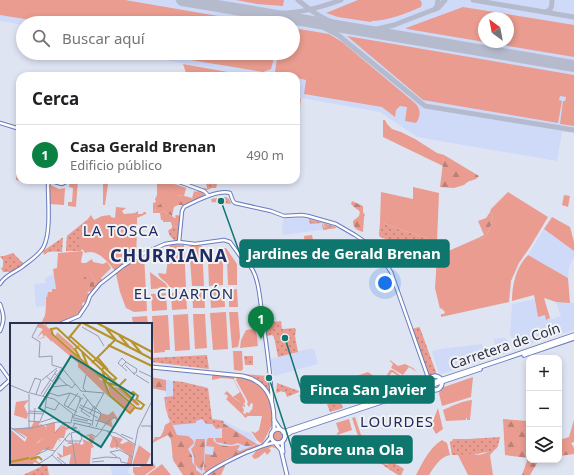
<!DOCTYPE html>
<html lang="es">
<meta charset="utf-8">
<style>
:root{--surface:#fff;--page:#f2f2f2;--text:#202124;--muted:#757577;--line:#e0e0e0;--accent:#0b8043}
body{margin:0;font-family:"Noto Sans",sans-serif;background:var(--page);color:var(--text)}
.controls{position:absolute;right:12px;bottom:12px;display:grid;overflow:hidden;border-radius:8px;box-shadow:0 2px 6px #0003}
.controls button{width:36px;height:36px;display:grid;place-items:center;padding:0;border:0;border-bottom:1px solid var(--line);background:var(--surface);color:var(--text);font:20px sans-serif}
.compass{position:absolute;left:478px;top:12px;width:36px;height:36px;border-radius:50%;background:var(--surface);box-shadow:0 2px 6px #0003;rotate:328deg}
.you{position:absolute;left:385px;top:283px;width:14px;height:14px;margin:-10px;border:3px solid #fff;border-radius:50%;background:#1a73e8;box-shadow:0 0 0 6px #1a73e833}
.badge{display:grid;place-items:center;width:26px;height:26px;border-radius:50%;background:var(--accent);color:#fff;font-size:13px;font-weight:700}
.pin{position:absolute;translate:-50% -33px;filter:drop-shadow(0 1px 2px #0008)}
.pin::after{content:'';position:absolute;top:21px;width:14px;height:12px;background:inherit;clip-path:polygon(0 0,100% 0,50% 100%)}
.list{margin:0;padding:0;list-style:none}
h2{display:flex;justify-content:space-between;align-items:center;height:52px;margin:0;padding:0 16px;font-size:17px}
h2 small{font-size:13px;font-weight:400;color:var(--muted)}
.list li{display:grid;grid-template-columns:26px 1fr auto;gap:12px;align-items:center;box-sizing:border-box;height:60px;padding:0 16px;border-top:1px solid var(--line)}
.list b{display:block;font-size:15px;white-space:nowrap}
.list p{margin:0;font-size:13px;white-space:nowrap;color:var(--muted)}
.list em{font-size:13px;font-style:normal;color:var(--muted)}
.icon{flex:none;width:22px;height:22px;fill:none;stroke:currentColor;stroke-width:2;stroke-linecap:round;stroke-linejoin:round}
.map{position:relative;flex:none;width:574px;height:475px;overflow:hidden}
.search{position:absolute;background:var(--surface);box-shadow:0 2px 6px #0003;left:16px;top:16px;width:284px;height:44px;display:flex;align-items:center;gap:10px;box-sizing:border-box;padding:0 14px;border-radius:22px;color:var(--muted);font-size:15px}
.panel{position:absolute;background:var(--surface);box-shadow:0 2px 6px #0003;left:16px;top:72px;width:284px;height:112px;border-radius:12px}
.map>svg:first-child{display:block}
.built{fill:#cfdaf9;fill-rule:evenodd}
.grass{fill:#e99c8f;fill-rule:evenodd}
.forest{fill:url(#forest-firs)}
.cemetery{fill:url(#cemetery-stones)}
.park{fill:url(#park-dots)}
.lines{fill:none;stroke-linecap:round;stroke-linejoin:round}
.taxiway{stroke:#b5bbcd;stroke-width:5}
.runway{stroke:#b5bbcd;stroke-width:12}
.tertiary-casing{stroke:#697cbd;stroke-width:4.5}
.secondary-casing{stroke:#697cbd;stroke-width:5}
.primary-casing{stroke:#697cbd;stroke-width:5.5}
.tertiary{stroke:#fff;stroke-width:2.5}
.secondary{stroke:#fff;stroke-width:3}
.primary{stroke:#fff;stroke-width:3.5}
.labels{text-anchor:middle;stroke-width:4;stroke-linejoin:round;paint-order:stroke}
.street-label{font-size:14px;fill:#29314d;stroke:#f2f2f2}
.neighbourhood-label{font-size:15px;letter-spacing:1px;fill:#1f2c65;stroke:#f2f2f2}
.district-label{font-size:18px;font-weight:bold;letter-spacing:1px;fill:#1f2c65;stroke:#f2f2f2}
.inset-river{fill:none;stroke:#b6942b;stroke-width:2}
.inset-road{fill:none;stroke:#969cb1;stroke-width:1}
.view{fill:#0f766e;fill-opacity:0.15;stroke:#0f766e;stroke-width:2}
.inset-edge{fill:none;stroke:#29314d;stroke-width:2}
.leader{fill:none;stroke:#0f766e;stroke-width:1.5}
.callout-dot{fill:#0f766e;stroke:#f2f2f2;stroke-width:1.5}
.callout{fill:#0f766e;stroke:#0f766e;stroke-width:1.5}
.callout-label{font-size:15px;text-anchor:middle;font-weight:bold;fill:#fff}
</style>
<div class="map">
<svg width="574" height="475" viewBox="0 0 574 475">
<defs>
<pattern id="forest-firs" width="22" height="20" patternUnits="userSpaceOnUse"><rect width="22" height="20" fill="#e99c8f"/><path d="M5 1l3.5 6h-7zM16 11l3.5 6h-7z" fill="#bd8077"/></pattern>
<pattern id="cemetery-stones" width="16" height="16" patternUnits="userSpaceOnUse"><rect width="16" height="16" fill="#e99c8f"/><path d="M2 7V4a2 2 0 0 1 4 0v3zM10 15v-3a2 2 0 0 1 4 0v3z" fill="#bd8077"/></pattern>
<pattern id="park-dots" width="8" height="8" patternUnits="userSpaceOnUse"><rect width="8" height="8" fill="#e99c8f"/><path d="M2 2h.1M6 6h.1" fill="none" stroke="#bd8077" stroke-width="1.8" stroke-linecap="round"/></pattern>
</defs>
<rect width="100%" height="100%" fill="#dfe4f3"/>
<g class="built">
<path d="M0,0H574V133L562,132L557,161L417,137L380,112L296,97V76H254L125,53H293V23H23V25L0,21ZM484,18H508V42H484Z"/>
<path d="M293,218L295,219V218H305L322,222L336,227V228L283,235L282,228L283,220L285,219Z"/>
<path d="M544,229L574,251V257L569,267L568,278L528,255Z"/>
<path d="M54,274L56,289L46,297L45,306L36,307L34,284L45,283V278Z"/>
<path d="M534,299L538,316L545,315L547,320L550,318L552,319L561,316L556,302L574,303V330L530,344L511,337L510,335L512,304Z"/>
<path d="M498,338H505L508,341L506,353L497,356L494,339H497Z"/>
<path d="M482,344L487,359L442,374L439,373L432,352L433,351L440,349Z"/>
<path d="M308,349H314L318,364L274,376L270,359Z"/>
<path d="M166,380L183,382L208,388L212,420L217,419L224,421L241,430L251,433L256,441L255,443L260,446L227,459L202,475H183L173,460L177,435L168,414L166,404Z"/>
<path d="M426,393L423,400L414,403L412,398Z"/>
<path d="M110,465L131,466L130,468H129L128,473L132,475H112Z"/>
</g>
<g class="grass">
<path d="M0,0H125L259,23H78L73,21L66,23H50L0,15Z"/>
<path d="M236,0H284L283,6L257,4Z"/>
<path d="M358,0H420L422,3L421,7C405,14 389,20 372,21L371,22L338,17L326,13Z"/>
<path d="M463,7L574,25V57L407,29L406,28ZM484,18H508V42H484Z"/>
<path d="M293,28L329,34L342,42L415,103C421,109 421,116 416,123L405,121L407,107L400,106L396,110L395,117L382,107L304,94L306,80L297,78L296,83V76H286V75L275,72L278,53H293Z"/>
<path d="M347,36L574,75V126L560,124L563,101H565L566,97L560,96L559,100L562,101L558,123L423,100Z"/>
<path d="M148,53H274L273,62L271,69L263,72Z"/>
<path d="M183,64L234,73V76H187Z"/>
<path d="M383,120H385L387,124L392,129L401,132L415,139L437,153L444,155L443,166L383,137Z"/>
<path d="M19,153H20V180H32V183L16,180Z"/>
<path d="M70,180H78L76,206V207L69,206H68V202H72L73,188L69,187Z"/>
<path d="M103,180H112V184H108L105,205H103Z"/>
<path d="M157,180H163L186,188L184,196L180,195L173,202L156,207L155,213H153V203L156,202L155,199L157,195Z"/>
<path d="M49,184L59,189L65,188L64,204V205L50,204L49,203L50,199L49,198Z"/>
<path d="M413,187L439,193L437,242L380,222L381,192L413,199Z"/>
<path d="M198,190L203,192L204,195L203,196L194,201L192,198L194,191L197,192Z"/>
<path d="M508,192L548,217L530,247L519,263L511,281L509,302L441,317V314H444L445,312L441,308L440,309L435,288L437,256L478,238L483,239C489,234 492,223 493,215L490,212L491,209Z"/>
<path d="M564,195L570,196L568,207L562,205Z"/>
<path d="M116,207L126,208L122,211L124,214L135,213L138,211V214H142L144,212H146V214L137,218V233L136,256L115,271C108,262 97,248 85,253L83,250L69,248L66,251L67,236L87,220L91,215L94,220L102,216L110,215L111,217L115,218Z"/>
<path d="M163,211L175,218H176L175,216L176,215L181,216L180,227L172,226L171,222H163V220H161L160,213Z"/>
<path d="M552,217L570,227L574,242V251L544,229Z"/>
<path d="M312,235L314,245H311L306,239V246H305L304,236Z"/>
<path d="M170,244L184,245L186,287L170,288C168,281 159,280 158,273L166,274Z"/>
<path d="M190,246H202L204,286H192L189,247Z"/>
<path d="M222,248H226L237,264V285H228L227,259L226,256L221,253Z"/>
<path d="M82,251L83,253L82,256L81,262L82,263H86L95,257L92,259L93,262L103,264L107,262L111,268L101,278L102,280L97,285L90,273L91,291L87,292L90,295L85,303L83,302L82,305L84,307L81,311L76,315L56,324H42C42,319 44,319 45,315C46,312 46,300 46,297H47L48,292H52V289H56L53,269L57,268L58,253Z"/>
<path d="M144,254L147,311L134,312L126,308L120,292L116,274C124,266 134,260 144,254Z"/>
<path d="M528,255L568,278L570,303L556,302L544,298L550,318L546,320L545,315L538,317L534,295L512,301C512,285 516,267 528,255Z"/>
<path d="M223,258V285L209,286L208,259Z"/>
<path d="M150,272L166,284L168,288L151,289Z"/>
<path d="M237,289L238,307H229V290Z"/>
<path d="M224,290L225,307L211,308L210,291Z"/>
<path d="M186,292L187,309L172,310L171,293Z"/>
<path d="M204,292L205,308H193L192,293Z"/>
<path d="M166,293L167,310L152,311L151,294Z"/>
<path d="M226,312L228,349L213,350L210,313Z"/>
<path d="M229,312H238L240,337L238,347L232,348Z"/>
<path d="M188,314L190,350L175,351L173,315Z"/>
<path d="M193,314H205L207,348L195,349Z"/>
<path d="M168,315L170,350H165V352L154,353L152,316Z"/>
<path d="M147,316L148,324H133L132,317Z"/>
<path d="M256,329L258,346L240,348L241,340L246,330Z"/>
<path d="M233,351H242L243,369L241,371L234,370Z"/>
<path d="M390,360L398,366L405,364L413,368L417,372L409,367L403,375L393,369L391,368L393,364L390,361Z"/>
<path d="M390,370H393L401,376C402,379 399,384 397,386L391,383L392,382L395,384L400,377L392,372L389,376L393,379L391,383L384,380L387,376V375Z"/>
<path d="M368,372L375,377L366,389L347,395L342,381Z"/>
<path d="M212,375H214L234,377V380L245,400V403L243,404L245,405V407L242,406L244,410L243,413L246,414V412L249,413L251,410H252L253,404L251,403L249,407L247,404L248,402L236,380L237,377C265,381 274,399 272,426L271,427L262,444L257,440L251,431L255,433L259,430L262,416H248L245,418L243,415L226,399L228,397L227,395L224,394L227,391L235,399L242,403L233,397L240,392L233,379L221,378L212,380Z"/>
<path d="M473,377L471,397L442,406L439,393L444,387Z"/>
<path d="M472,400L470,420H467V418H466V420L446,421L443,410C452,406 462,401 472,400Z"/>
<path d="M438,408L443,429L436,434L432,427L426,424L428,422L433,421Z"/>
<path d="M355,417L361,435H362L371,442L370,444L388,459L383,456L386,460L385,463L366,453L359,458V439L352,418Z"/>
<path d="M349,419L352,430L337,435V433L339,432L336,423Z"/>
<circle cx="277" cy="437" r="6"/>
<path d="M442,440L447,443L450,455C440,457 434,467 429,475H416C423,462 429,448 442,440Z"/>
<path d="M452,441C458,444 469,453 474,454C482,457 492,450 498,446L490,455L493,475H468L458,455H452L450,442Z"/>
<path d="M269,446H274L278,449L272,447L269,448L271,451L267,455L265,452L258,458L254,459L252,456L257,450Z"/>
<path d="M151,460L156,467L145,475H135L133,472V467H140L143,464H151Z"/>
<path d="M162,464L171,475H147Z"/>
</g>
<g class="forest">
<path d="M301,98L297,138L296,139V102Z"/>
<path d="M444,155L479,176L476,179L467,182L464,185L454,188L440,187Z"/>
<path d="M181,195L192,198L194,201L184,205H178L174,207L172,216L163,211L160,213H155L156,207L162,203L172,202L174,199Z"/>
<path d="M352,201L363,206V212L365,215L364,217L363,232C357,230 353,228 353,221L359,216L360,212C358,209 354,208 351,204Z"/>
<path d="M490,212L493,215C492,223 489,234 483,239L478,238L484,235L478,221L486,218Z"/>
<path d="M151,377L166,380V391L151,388Z"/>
<path d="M529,387V460H539L530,475H522L528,458L505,455L503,419L528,421L529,398L527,388Z"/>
<path d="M164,397H166L168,414L177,435L188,436L193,440L194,443L188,449L192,456V462L196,467V470L203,475H183L173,460L171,440L168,435L154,442L151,445L155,437H160L163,432L165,425L170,422L166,410Z"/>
<path d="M574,420V442L571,443L574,448V454L559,456V436L563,439L569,437Z"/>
<path d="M223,423L255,443L257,444L251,446H245L238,443L231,445L216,442L215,438H222V428Z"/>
<path d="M208,438H214L213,440C218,447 231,447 238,445L240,446L237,450L240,451L258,444L260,446L227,459L206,473L204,470L205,454L213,455L214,447L206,446L207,440Z"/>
<path d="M196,439H205L204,462L202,471L195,465L194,462V456L191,449L194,446Z"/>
<path d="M224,465L225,466L221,475H208Z"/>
</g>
<path class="cemetery" d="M90,273L97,285L90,293V292L91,291L83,279Z"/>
<g class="park">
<path d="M192,180H216L217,185L216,188H212L207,190L202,188H205L207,189L206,182L204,180L192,181Z"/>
<path d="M226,197L229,199L231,204L213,202L212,203L211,199Z"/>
<path d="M309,219L336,227V228L323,230L322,223L324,227H325L323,223H322L310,224Z"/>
<path d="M87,220C81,230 80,239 81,251H66L67,236Z"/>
<path d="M380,222L437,242V257L380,237L379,235Z"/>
<path d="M172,226L180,227L178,240L177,241H175L170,236L168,231L170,229L172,228Z"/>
<path d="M62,238H63L62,252C55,252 49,250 44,255L43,251Z"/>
<path d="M13,253L24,264L12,272H3L1,268L3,267V260L0,256H4Z"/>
<path d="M281,321L282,329L295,328L296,330L295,336L298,352L278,357L274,337L272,335L267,336L266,329L269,328V325H273V322Z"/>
<path d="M419,327L420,328L437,375H433L428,377L412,329Z"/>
<path d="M207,355L209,369L151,362V358Z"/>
<path d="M244,356H253V365H245Z"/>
<path d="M241,374L269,376L270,385V390L268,391C259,381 253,378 241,374Z"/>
<path d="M173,381L183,382L208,388L212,419L224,421L222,428L216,429L212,424H206L202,419L196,421V423L173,425L168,414L166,397L173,396Z"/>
<path d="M277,383L299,391V392L287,397L285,392H282V391L276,393Z"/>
<path d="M307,393L328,400V401L321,404L298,396Z"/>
<path d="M340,400L343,408L330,412L327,404Z"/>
<path d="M500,437L498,446L496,449C479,456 469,453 452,455L450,442L452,441L453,439H468Z"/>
<path d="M371,442L397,465H398L404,469L401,475H398L384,466V465H383L365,454L366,453L385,463L383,464H385L387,465L389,463L387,461L388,459L370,444Z"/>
<path d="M47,464L49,475H23Z"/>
</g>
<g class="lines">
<g class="taxiway">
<path d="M298,0C316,15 326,21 348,28"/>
<path d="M473,0L574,17"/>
<path d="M435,9L437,6L438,0"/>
<path d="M546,12C552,10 552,5 552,0"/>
<path d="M258,13C290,15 311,11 341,0"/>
<path d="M304,21L319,25L338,35L425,106L574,130"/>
<path d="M355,29H377L394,25L438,8L445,0"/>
</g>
<path class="runway" d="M182,0L574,66"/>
<defs>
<g id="tertiary">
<path d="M0,123L20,129"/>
<path d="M174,180L204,191L208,195"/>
<path d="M179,242L182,211L184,207C194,202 218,189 230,193L233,201L235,203L271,211L284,216L302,215L308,216L336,224L355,235L377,250L391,272L429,380"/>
<path d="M0,284C5,275 14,273 22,267C28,262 41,254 44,246C51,232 48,201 48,185L49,183L51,181L62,184L66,182L67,180"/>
<path d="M0,304C4,315 5,320 0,331"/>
<path d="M60,324L79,316L87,304L90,296L100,284L123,266L142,254L165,244L171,243L179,242L195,244L224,240L230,242L246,264L247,265L250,266C259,277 260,300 262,314C266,343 271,373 272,403"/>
<path d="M0,366L10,380"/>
<path d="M264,445L270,438"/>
<path d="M205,475C218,465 233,459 247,452C256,449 265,444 274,443"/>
</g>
<g id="secondary">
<path d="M151,367L243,376C265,381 274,398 274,420C274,424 274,427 274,430"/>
<path d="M0,389L11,379"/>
<path d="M274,420L280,429"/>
<path d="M282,442L283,452"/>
<path d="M276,444L281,450L287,475"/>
</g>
<g id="primary">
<path d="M524,355L574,338"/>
<circle cx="435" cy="383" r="7"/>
<circle cx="278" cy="436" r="7"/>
<path d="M283,432L504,359L574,335"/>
<path d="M285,436L291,432L480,369"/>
</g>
</defs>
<use href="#tertiary" class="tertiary-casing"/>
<use href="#secondary" class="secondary-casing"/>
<use href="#primary" class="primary-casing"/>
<use href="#tertiary" class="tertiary"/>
<use href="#secondary" class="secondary"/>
<use href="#primary" class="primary"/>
</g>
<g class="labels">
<g class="street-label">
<text transform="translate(505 346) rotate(-19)" y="5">Carretera de Coín</text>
</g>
<g class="neighbourhood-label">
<text x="121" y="236">LA TOSCA</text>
<text x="184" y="299">EL CUARTÓN</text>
<text x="397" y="427">LOURDES</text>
</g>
<g class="district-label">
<text x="169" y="262">CHURRIANA</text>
</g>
</g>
<g transform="translate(10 323)">
<rect width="142" height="142" fill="#dfe4f3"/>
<path d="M29,0L35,2L38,0L36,3L42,8L45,5L41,11L90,54L89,56L95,59L99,74L68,44V40L42,18L39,19L41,18L35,12L34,15L27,16L34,14L32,10L26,16L33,6L27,4ZM47,9L63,23L66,30L46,13ZM97,60L124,85L121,90L101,73ZM104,64L111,65L128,80L127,83ZM103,88L108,96L107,99L105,95L101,96L103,105L88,97L91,90L98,92ZM45,99V109L52,101L49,106L55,101V104L60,103L59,106L56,107L54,115H49L51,119L48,116L43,126L33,127L26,133H29L26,137L31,142L24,139L23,142H0V134L29,119L37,110L36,102ZM80,111L85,115L82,121L84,124L81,125L80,142H59L61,131L50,135L47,129L53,133V122L57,124L63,121H57L60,118L64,121L65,119L72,122L74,120L72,116L80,119L79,113L72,114ZM103,113L113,116L110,120L112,121L119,118L124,122L121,140L117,141L119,132L108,124L101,125L100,123L99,125Z" fill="#e99c8f"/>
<path d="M30,98L29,103L31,101L36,104L38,110L34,114L17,128L0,134V106L15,119L17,114L3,106L21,104L24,99Z" fill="#e99c8f"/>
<path d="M19,77L14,83L18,91L17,96L4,92L6,79ZM129,122L141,131L136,142H122Z" fill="#e99c8f"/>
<path class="inset-river" d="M73,0L142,36M87,0L142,29M95,4L106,17M47,5L129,82M41,10L126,85M43,12L41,6L47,5M109,12L120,25M60,13L86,36M58,16L71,0M121,18L132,31M98,22L142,43M69,23L65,26L70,35M72,29L78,43M87,34L98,47M86,37L107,56M82,40L105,17M95,42L92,47L97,60M88,52L102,57L106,56M93,56L100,73L120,90L125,84M98,60L109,63L116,56M120,71L123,69L128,73L126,77M126,85L131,86L134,82L126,76M20,136L29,134L32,137M0,139L19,135"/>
<path class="inset-road" d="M29,0L22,14L30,19L29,34L42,33V42L52,45L71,68M72,4L88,13L94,23M116,39L112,35L108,40L117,48M115,42L125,52M112,43L116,39L127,46L126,50H123M129,48L142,54M44,50L57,62M126,52L139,60M36,53L45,61L50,54M32,57L47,45M42,59L52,45M0,62L19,70M71,68L94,70L85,86M76,68L73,65L76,52M19,70L25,55L31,57M20,70L44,76L63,91L61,100M26,71L31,57M31,71L47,47M73,71L85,86L82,103M33,73L41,60M37,74L40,70L48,73L60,70L70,74V79M78,76L71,88L80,94M54,82L67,89M54,82L60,70M70,82L91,91M36,84L45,87L49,80M58,84L68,70M69,84L88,95M19,88L34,89M18,90L33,91M80,91L84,83L91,90M65,92L83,98M63,95L71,75L73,76M64,95L78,98M63,97L81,101L79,103M85,97L99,101M18,98L31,99L43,95M30,98L35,87L37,71L42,64L58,62L62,65L65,61M24,99L25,85M63,100L106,110L126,122M131,103H141L142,112M0,104L15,115M62,104L63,106L67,105L63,104L65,100M86,104L91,91M19,105V71M2,106L22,105L47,99L61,100M92,106L98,98L106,94M97,108L107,119V126M45,110L55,99M61,110L69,108L72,115L69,121M61,110L66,142M81,111L86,114L92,107M111,111L123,116M55,115L56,118H71M40,124L36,126L45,128M26,132L37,127M42,132L53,142M47,134L57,142M107,134L100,129L110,127L122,134M110,135L111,139L121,141M82,136L96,134L110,135M82,139L94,138M27,142L41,133L60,110M121,142L128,106L142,78"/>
<path class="view" d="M61,33L124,72L91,124L29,85Z"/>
<rect width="142" height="142" class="inset-edge"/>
</g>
<path class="leader" d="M221 201L240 254M285 338L301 389M269 378L292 449"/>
<g class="callout-dot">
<circle cx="221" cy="201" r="4"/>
<circle cx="285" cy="338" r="4"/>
<circle cx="269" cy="378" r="4"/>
</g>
<g class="callout">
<rect x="240" y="240" width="209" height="27" rx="4"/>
<rect x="301" y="376" width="133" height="27" rx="4"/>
<rect x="292" y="436" width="120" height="27" rx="4"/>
</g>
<g class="callout-label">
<text x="344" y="259">Jardines de Gerald Brenan</text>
<text x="368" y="395">Finca San Javier</text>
<text x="352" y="455">Sobre una Ola</text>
</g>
</svg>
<div class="controls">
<button>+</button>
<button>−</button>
<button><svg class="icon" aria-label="layers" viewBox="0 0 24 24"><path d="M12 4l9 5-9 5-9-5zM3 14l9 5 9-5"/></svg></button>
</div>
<svg class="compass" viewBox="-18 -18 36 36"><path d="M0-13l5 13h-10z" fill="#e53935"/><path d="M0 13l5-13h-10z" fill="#757577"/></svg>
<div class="you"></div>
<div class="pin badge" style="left:261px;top:339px">1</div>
<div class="search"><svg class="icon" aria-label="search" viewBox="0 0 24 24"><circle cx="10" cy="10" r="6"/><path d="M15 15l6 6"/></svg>Buscar aquí</div>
<section class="panel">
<h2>Cerca<small></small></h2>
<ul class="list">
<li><span class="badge">1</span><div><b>Casa Gerald Brenan</b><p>Edificio público</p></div><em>490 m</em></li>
</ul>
</section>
</div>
